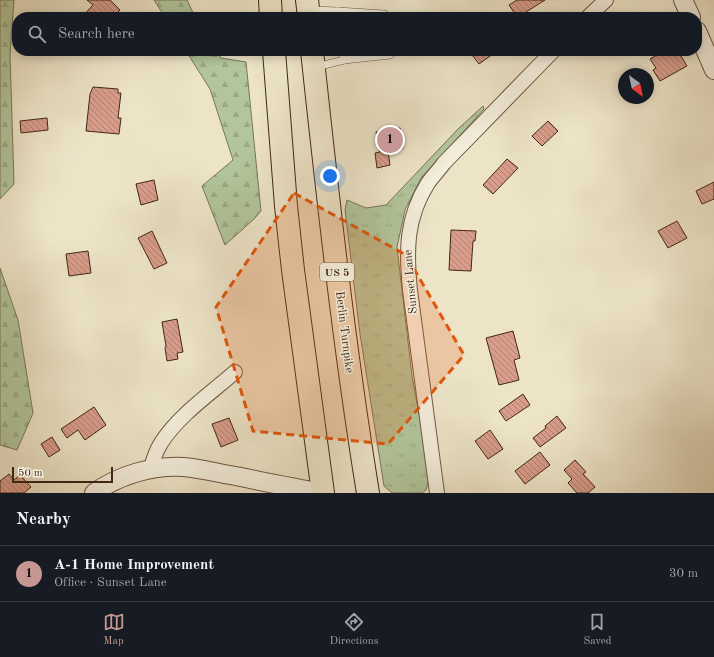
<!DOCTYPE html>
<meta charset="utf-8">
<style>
:root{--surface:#171b24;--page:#242831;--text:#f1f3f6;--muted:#9ea1a6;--line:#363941;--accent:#c59692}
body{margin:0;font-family:"Old Standard TT",serif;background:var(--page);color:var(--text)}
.compass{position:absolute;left:618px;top:68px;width:36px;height:36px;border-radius:50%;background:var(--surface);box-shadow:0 2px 10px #0003;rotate:147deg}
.scale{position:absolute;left:12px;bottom:10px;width:101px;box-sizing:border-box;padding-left:4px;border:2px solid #422712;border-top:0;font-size:11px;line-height:14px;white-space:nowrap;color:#422712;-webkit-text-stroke:3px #f3eddb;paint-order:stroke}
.you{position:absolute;left:330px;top:176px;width:14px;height:14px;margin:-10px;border:3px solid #fff;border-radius:50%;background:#1a73e8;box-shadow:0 0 0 6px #1a73e833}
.badge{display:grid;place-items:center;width:26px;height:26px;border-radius:50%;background:var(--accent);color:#111;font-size:13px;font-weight:700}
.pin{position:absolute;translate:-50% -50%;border:2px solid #fff;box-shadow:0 1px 4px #0006}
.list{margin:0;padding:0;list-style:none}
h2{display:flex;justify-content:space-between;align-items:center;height:52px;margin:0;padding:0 16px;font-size:17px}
h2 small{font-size:13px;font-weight:400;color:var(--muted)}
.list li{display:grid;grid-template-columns:26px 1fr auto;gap:12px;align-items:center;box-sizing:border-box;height:56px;padding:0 16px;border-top:1px solid var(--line)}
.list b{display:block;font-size:15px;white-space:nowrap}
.list p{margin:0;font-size:13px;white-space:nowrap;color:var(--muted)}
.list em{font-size:13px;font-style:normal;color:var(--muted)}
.icon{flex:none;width:22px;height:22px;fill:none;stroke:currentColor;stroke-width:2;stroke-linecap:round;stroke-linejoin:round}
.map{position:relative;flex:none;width:714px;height:493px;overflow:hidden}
.search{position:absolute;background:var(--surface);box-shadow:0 2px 10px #0003;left:12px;right:12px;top:12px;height:44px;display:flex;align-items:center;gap:10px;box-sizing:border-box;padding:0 14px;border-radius:16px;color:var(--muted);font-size:15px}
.sheet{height:108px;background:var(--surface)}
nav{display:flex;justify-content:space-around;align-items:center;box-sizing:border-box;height:56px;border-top:1px solid var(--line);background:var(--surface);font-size:11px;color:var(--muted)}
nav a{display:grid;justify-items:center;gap:2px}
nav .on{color:var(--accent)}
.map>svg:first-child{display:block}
.grass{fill:url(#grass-tufts);stroke:#7a7656}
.forest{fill:url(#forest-firs);stroke:#7a7656}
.building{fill:url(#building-back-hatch);stroke:#422712}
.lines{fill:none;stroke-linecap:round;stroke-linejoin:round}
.service-casing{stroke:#6d5640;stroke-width:8}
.minor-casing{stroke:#6d5640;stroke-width:16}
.tertiary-casing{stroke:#6d5640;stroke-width:20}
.trunk-casing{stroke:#422712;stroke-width:24}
.service{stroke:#f3eddb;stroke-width:7}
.minor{stroke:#f3eddb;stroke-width:14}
.tertiary{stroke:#f3eddb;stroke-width:18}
.trunk{stroke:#ede4c8;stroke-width:22}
.marked{fill:#e0560c;fill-opacity:0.2;stroke:#e0560c;stroke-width:3;stroke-dasharray:8 5;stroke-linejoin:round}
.labels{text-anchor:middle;stroke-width:3;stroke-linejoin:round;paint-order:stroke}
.shield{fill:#f3eddb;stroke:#77624e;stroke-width:1}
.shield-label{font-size:11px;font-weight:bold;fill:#422712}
.street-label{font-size:12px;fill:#422712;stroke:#f3eddb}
</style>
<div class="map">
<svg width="714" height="493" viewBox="0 0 714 493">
<defs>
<pattern id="grass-tufts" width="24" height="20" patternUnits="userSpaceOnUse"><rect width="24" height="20" fill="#b2c59b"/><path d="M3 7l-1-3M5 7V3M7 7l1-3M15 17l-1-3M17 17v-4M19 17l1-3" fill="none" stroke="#9aa984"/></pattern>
<pattern id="forest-firs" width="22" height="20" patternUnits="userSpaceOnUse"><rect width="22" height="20" fill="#b2c59b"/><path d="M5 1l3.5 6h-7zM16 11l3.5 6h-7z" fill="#9aa984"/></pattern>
<pattern id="building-back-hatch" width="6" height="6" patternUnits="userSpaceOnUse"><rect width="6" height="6" fill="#d89d8b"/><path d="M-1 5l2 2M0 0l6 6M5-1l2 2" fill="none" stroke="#b18070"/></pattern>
</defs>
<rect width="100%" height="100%" fill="#ede4c8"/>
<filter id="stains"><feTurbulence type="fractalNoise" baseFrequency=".005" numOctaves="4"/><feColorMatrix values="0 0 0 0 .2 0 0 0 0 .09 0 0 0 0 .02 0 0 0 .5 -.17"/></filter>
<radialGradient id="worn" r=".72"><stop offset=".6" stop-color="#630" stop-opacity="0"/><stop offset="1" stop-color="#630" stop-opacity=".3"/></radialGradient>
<path class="grass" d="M483,106L484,109L421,178L405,210L397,247L412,376L430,475L426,490L422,493H392L384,486L360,334L345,210L347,200L366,208L386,205L458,129Z"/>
<g class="forest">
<path d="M0,0H14L10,55L14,184L0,199Z"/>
<path d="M154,0H187L195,17H165Z"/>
<path d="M186,51H216L221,58L246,62L261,211L254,219L225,245L202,186L233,160L210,89Z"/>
<path d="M0,268L18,320L33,413L17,450L0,445Z"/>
</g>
<g class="building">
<path d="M87,0H110L120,10L113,17H82L93,5Z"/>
<path d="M517,0H545L518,17H517L509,5Z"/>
<path d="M469,51H497L479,64Z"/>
<path d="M664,51H678L687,66L660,81L653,70L656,68L650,59Z"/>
<path d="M93,87L118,89V93H121L118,118H121L119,134L86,131L90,94Z"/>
<path d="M47,118L48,130L21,133L20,121Z"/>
<path d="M548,121L558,131L542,146L532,136Z"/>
<path d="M400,128L403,148L388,151L390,165L377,168L375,153L380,152L376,132Z"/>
<path d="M507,159L518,168L493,194L483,185Z"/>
<path d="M154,180L158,200L141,205L136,184Z"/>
<path d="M714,182V199L702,204L696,191Z"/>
<path d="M677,221L687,238L668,248L658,231Z"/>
<path d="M451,230L476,231L475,241H473L471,271L449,270Z"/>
<path d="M152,231L167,263L154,269L138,238Z"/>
<path d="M88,251L91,273L69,276L66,254Z"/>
<path d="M177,319L183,352L177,353L178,359L167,361L165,348L166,346L162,322Z"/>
<path d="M513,331L520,358L514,360L519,380L499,385L486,338Z"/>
<path d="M523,394L530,405L506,421L499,411Z"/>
<path d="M94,407L106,425L85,440L78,430L67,438L61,429Z"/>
<path d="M557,416L566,428L540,447L533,438L546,428L545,426Z"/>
<path d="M229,418L238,440L221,447L212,424Z"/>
<path d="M490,430L503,449L488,459L475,441Z"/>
<path d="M52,437L60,450L49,457L41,444Z"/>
<path d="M540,452L550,465L525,484L515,471Z"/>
<path d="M575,460L586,472L583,474L595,487L588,493H577L568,483L572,479L564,470Z"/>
<path d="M9,474L14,480L20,475L31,487L24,493H0V481Z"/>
</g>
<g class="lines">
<defs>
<g id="service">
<path d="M310,10L338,11L339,17"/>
<path d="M338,11L384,14V17"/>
<path d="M344,60L390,55V51"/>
<path d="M316,67L344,60L343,51"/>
</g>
<g id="minor">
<path d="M588,17L606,0"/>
<path d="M151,469C153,460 156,451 161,443C178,416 211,393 235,372"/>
<path d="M437,493L410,290C406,250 406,218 428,183C433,176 439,170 444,163L553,51"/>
</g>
<g id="tertiary">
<path d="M683,0L691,17"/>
<path d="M697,31L714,70"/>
<path d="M94,493C119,475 153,465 184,467C203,469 222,474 241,477C268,483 295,488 322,493"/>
</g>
<g id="trunk">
<path d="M270,0L271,17"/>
<path d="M307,0L309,17"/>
<path d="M274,51L286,206L293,270L323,493"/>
<path d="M312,51C328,199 344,346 368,493"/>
</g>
</defs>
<use href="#service" class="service-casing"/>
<use href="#minor" class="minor-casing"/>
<use href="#tertiary" class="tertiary-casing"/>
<use href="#trunk" class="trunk-casing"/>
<use href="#service" class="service"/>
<use href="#minor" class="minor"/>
<use href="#tertiary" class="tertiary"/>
<use href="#trunk" class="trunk"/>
</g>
<path class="marked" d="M294,193L406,255L464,355L388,444L253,431L216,307Z"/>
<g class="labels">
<rect class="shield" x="320" y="263" width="34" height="18" rx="3"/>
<g class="shield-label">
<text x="337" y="276">US 5</text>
</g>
<g class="street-label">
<text transform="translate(410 282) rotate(-95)" y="4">Sunset Lane</text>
<text transform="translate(345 332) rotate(83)" y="4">Berlin Turnpike</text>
</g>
</g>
<rect width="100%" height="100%" filter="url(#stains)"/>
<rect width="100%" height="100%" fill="url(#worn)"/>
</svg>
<svg class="compass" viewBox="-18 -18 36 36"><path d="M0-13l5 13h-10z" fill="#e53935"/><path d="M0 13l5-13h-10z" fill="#9ea1a6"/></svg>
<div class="scale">50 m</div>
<div class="you"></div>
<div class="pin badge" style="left:390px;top:140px">1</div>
<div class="search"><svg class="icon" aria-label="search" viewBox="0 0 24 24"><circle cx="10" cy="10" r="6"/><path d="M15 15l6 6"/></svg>Search here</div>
</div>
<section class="sheet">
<h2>Nearby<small></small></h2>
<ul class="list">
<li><span class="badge">1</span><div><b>A-1 Home Improvement</b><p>Office · Sunset Lane</p></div><em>30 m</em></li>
</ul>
</section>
<nav>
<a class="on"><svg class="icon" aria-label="map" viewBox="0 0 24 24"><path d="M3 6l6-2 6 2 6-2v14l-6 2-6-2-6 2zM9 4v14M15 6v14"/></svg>Map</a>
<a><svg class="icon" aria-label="directions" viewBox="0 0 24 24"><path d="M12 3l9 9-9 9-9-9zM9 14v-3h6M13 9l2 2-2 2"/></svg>Directions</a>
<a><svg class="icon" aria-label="saved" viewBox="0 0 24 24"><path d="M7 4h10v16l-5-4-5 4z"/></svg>Saved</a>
</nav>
